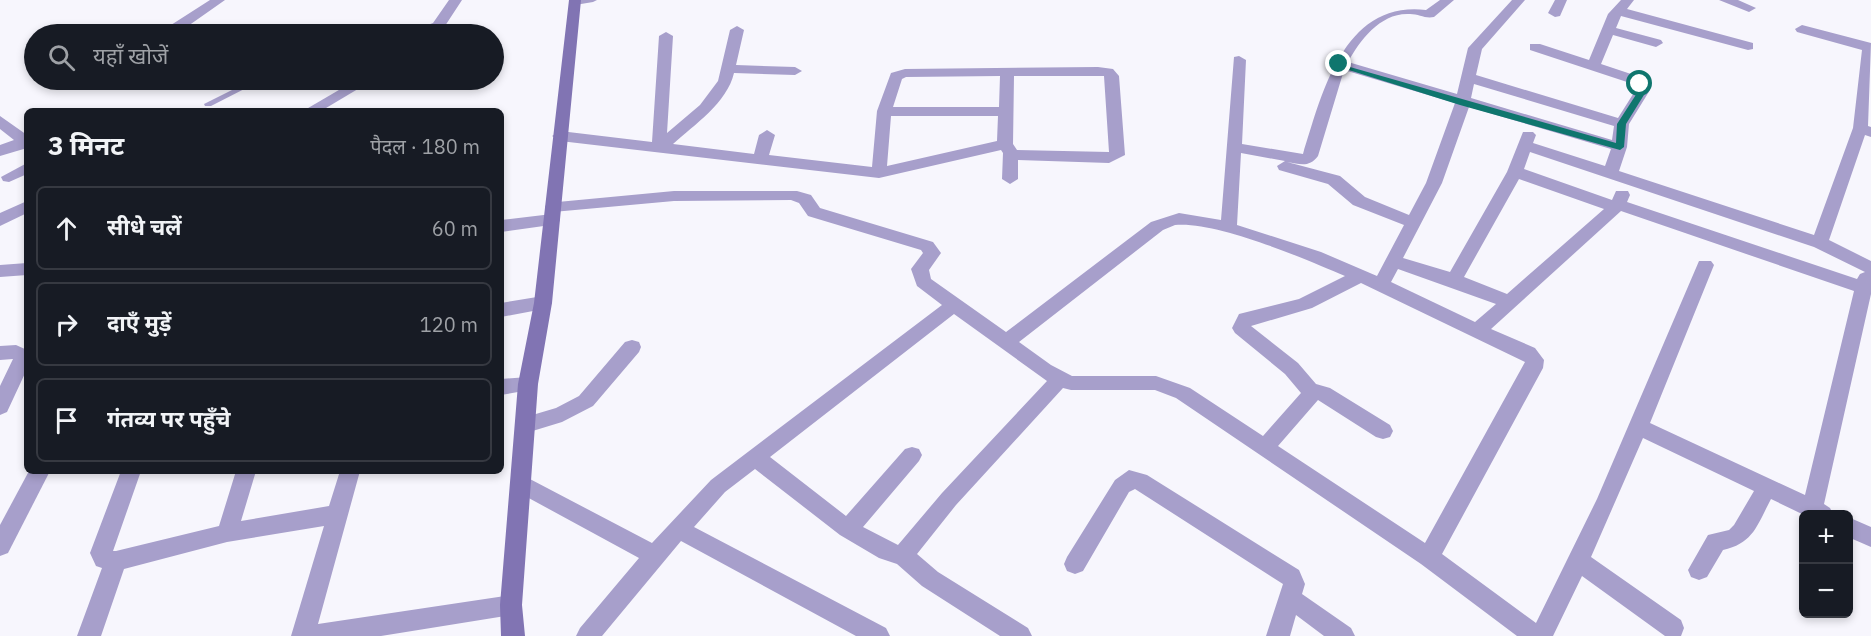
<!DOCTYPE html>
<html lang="hi">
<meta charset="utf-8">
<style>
:root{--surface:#171b24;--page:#242831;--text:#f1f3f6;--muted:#9ea1a6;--line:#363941}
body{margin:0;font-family:"IBM Plex Sans","Noto Sans Devanagari",sans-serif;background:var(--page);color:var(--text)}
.controls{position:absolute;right:18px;bottom:18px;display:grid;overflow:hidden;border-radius:9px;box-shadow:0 3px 9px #0003}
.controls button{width:54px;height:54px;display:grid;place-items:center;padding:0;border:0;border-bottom:2px solid var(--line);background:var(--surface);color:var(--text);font:30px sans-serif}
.stop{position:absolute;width:18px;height:18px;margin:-14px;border:4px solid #0f766e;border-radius:50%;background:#fff}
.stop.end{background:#0f766e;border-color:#fff;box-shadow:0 2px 6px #0008}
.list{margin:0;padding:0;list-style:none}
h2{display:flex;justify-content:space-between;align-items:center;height:78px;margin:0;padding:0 24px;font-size:26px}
h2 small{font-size:20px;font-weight:400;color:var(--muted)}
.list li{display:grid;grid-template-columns:39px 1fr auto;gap:18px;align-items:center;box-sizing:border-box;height:84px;margin:0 12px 12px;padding:0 12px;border:2px solid var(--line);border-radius:9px}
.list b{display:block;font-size:22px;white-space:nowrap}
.list em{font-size:20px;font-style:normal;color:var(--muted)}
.icon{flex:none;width:33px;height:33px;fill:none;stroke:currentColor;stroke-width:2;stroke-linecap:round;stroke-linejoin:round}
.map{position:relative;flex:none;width:1871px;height:636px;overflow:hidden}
.search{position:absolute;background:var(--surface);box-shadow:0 3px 9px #0003;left:24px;top:24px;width:480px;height:66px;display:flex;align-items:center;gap:15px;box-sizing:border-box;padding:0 21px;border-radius:33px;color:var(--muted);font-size:22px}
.panel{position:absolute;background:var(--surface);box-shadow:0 3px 9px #0003;left:24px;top:108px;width:480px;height:366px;border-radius:9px}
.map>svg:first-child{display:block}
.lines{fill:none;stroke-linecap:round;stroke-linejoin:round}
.lane{fill:#a79fcb;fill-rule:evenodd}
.street{fill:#a79fcb;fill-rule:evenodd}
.secondary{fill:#8174b3;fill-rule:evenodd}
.route{fill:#0f766e}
</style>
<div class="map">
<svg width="1871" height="636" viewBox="0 0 1871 636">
<rect width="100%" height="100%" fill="#f7f6fd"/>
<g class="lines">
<g class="lane">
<path d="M579,0H597L593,2L575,5L571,3Z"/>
<path d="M252,80H262L211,106H205L204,104Z"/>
</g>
<g class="street">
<path d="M210,0H225L188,26L414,30L433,23L449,0H462L443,29L427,34H180L171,31V25Z"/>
<path d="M1440,0H1454L1434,17C1425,19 1419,14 1410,14C1381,12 1360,40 1348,62L1457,94L1468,48L1512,0H1525L1482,49L1476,75L1618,118L1635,91L1627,82L1530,50V44H1540L1589,60L1608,14L1621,0H1634L1627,9L1753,43V49L1748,50L1621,16L1616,28L1661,40L1663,43L1656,47L1613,35L1601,64L1637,76L1650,90L1629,124L1627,147L1619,171L1814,235L1853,128L1862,50L1797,32L1795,29L1802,25L1871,43L1868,126L1871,127V137L1865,135L1829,240L1871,261V294L1824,504L1830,508L1833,514L1804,515L1771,499C1757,525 1754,543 1723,550L1707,577L1699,580L1691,577L1688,570L1708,535L1729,530L1734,525L1754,491L1643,438L1591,557L1681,620L1684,628L1681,636H1665L1582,576L1553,636H1517L1421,564L1176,398L1155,390H1071L1063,388L956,505L917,554L938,572L1028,628L1032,636H1000L922,586L897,564L879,558L840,535L755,469L725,492L694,527L886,628L890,636H856L681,541L602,636H576L580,628L639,558L514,490L511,484L514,478L521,475L528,478L652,543L711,480L942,305L917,286L911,269L923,253L921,250L808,216L799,203L791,200L674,201L553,212L545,207L547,203L674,191H797L811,195L820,208L933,242L941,253L929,270L931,279L1006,332L1151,222L1179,213L1221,220L1234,57L1239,56L1246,60L1242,144L1303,154C1321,98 1342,0 1426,10ZM1344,70L1455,103L1426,183L1409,215L1365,197L1340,176L1287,162C1300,164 1309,168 1318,156ZM1474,84L1614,126L1612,140L1471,98ZM1469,107L1611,149L1605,166L1533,143L1536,135L1533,132H1523L1507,172L1450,272L1403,258L1442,183ZM1530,152L1814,247L1865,272L1860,274L1857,279L1627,202L1630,195L1628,191H1616L1612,200L1524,169ZM1241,153L1285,161L1277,166L1279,170L1328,184L1353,205L1404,225L1377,276L1321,252L1237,225ZM1519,179L1604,209L1507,294L1464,277ZM1621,211L1854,291L1805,495L1650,423L1714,265L1711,261H1699L1597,499L1536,623L1442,554L1543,368L1544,360L1535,348L1491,329ZM1175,225C1217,221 1305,259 1345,276L1299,299L1239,314L1232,328L1235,333L1285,374L1301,393L1263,436L1190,388L1156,376H1072L1051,365L1019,342L1163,230ZM1398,269L1496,304L1475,322L1391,282ZM1361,283L1525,362L1425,543L1278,446L1318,400L1376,437L1383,439L1390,437L1393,431L1390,425L1330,388L1316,384L1298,363L1251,326L1312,308ZM954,314L1047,381L942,493L898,545L863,527L919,461L922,455L919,449L912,447L905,449L846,516L770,457Z"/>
<path d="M1555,0H1567L1560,16L1555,17L1548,13Z"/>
<path d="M1719,0H1738L1756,8L1749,12Z"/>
<path d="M737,26L744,30L736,65L795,67L802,71L795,75L734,73C727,103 694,125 673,144L754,154L759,135L767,130L775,135L769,155L872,167L877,111L891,73L905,69L1098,67L1113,69L1119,76L1125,155L1109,163L1018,160V179L1010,184L1002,179L1003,153L1001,150L879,178L560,141L552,136L560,131L652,142L659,36L666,32L673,36L667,133L700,105L718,81L730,30ZM1000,76L999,107H893L902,79L906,77ZM1014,76H1104L1109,152L1017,150L1013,144ZM891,116H998L997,141L887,166Z"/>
<path d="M356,80H373L321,111H303Z"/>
<path d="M0,116L27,135V148L0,156V145L14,140L0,129Z"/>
<path d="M27,163V174L9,182L3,181L1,177Z"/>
<path d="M27,201V213L0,226V213Z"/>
<path d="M552,214L558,216L560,220L558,224L501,232V220Z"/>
<path d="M27,263V275L0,277V265Z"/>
<path d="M543,296L549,298L552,303L549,308L501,317V303Z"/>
<path d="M632,340L639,342L641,347L639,352L593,406L562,422L526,433L519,431L516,425L519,419L556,408L579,396L625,342Z"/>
<path d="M16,345L27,350V369L7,412L0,415V386L13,359L0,360V346Z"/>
<path d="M528,377L535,379L538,384L535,389L501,395V379Z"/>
<path d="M1129,470L1147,475L1299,570L1305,584L1302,594L1351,628L1355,636H1324L1296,615L1290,636H1266L1283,584L1135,489L1129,492L1083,571L1075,574L1067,571L1064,564L1067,557L1115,480Z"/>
<path d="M29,471H50L8,553L0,556V525Z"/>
<path d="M121,471H141L113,551H116L219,526L236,471H256L241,521L329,506L340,471H360L318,624L511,595L519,598L522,605L519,612L511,615L381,636H291L324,526L227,542L124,569L101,636H77L102,568L96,566L90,553Z"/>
<path d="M1848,517L1871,527V547L1848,537Z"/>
</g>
<path class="secondary" d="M569,0H581L552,303L538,384L522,605L525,636H501L500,605L518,384L534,303Z"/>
</g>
<path class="route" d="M1336,63L1616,143L1617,124L1639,90L1636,84L1643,83L1647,90L1626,124L1624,147L1620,150L1460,105L1336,66Z"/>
</svg>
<div class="controls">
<button>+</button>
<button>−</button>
</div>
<div class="stop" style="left:1640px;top:84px"></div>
<div class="stop end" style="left:1339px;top:64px"></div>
<div class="search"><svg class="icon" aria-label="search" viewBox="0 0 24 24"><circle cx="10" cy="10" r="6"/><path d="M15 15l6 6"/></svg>यहाँ खोजें</div>
<section class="panel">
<h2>3 मिनट<small>पैदल · 180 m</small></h2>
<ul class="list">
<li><svg class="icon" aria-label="ahead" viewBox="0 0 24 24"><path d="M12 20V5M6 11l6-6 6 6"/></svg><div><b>सीधे चलें</b></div><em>60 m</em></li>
<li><svg class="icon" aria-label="right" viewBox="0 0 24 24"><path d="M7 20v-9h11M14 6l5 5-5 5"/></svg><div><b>दाएँ मुड़ें</b></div><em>120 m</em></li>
<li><svg class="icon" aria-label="arrive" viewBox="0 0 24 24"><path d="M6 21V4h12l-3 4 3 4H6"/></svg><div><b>गंतव्य पर पहुँचे</b></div></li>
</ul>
</section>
</div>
